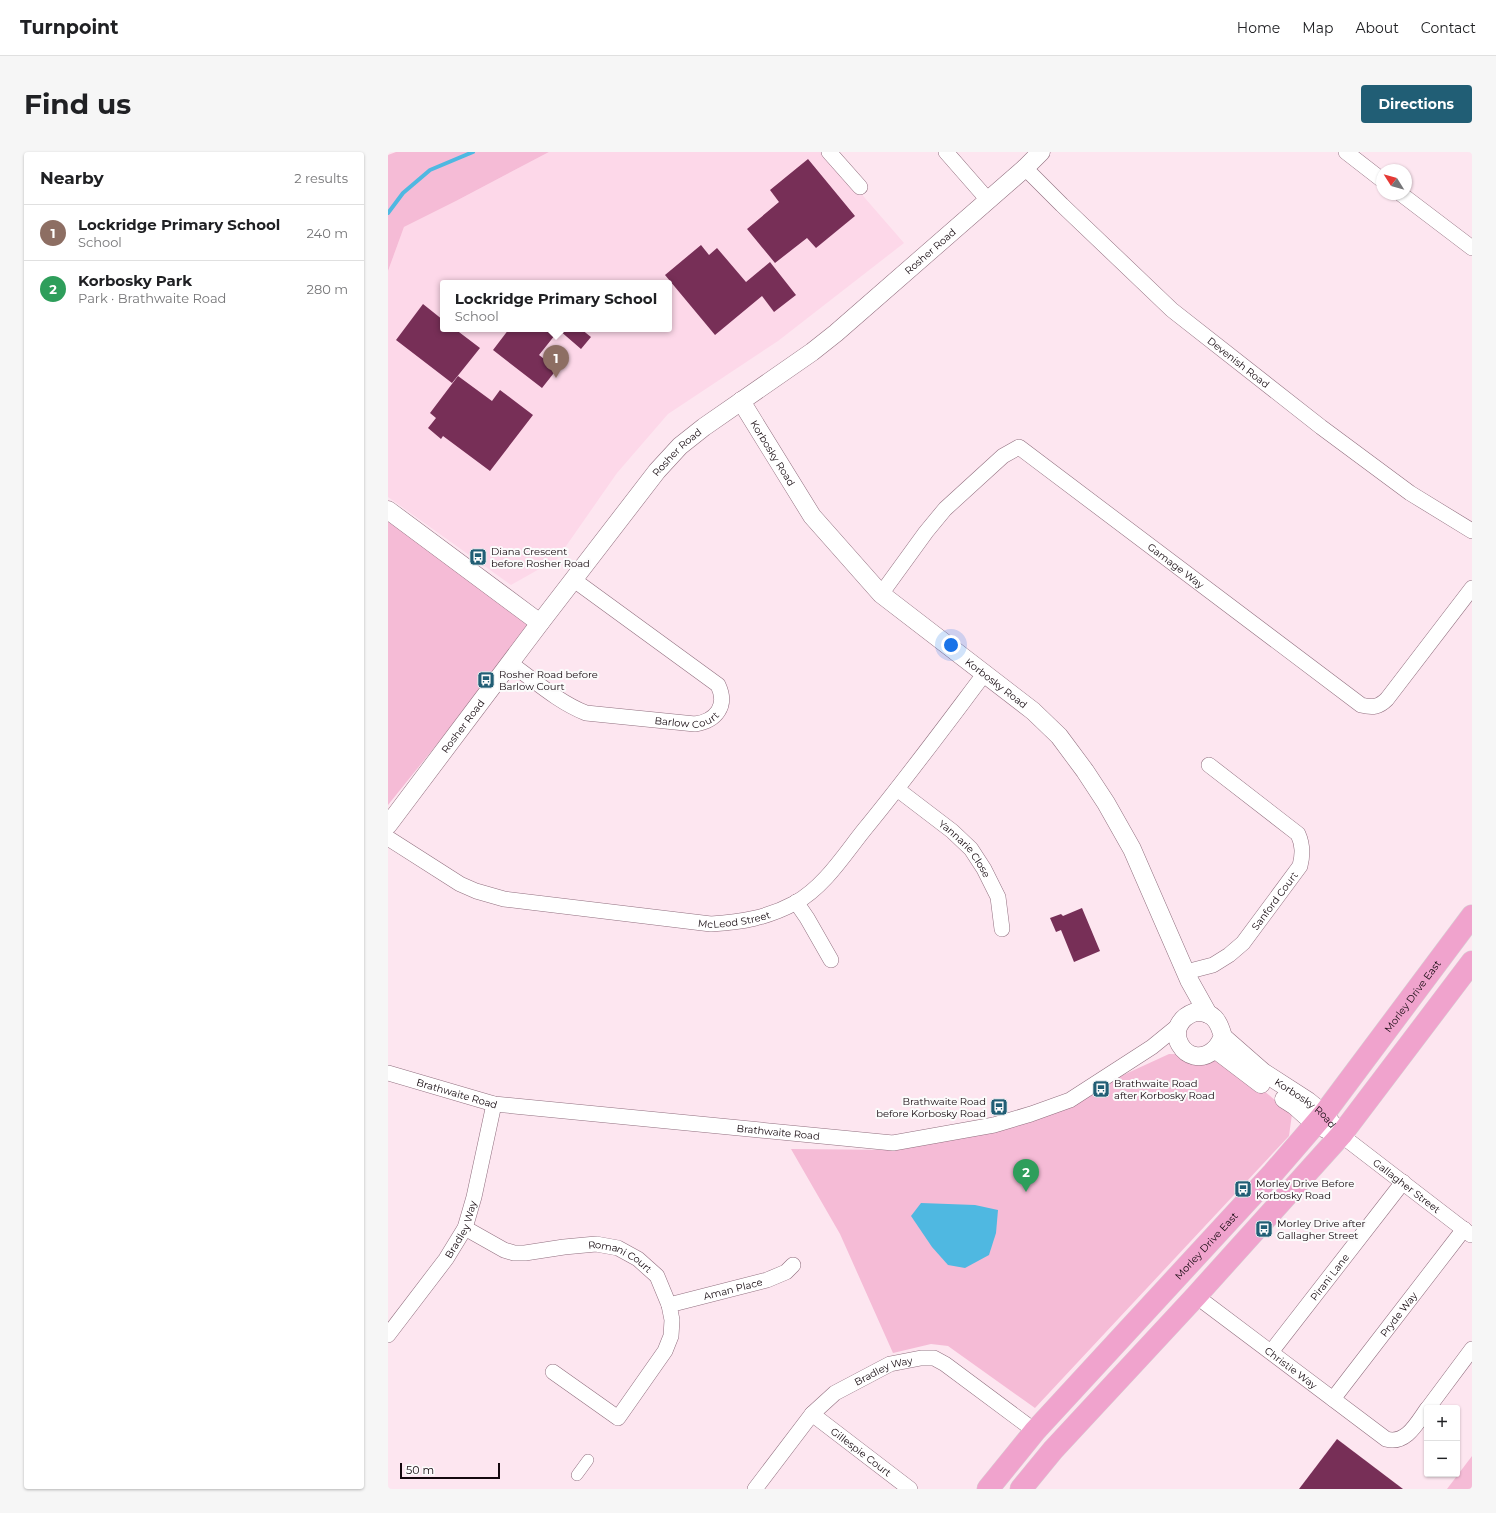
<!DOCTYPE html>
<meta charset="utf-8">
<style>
:root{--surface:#fff;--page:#f6f6f6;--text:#202124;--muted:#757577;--line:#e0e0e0;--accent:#215e75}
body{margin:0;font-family:Montserrat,sans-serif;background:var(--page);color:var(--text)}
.controls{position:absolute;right:12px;bottom:12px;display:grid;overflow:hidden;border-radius:4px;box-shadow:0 1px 3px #0004}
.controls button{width:36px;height:36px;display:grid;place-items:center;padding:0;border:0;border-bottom:1px solid var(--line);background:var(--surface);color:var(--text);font:20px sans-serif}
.compass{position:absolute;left:988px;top:12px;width:36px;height:36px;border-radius:50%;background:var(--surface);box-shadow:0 1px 3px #0004;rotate:307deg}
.scale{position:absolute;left:12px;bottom:10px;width:100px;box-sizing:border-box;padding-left:4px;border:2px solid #14080e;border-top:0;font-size:11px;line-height:14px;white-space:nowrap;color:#14080e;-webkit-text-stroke:3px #fbfbfb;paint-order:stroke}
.you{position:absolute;left:563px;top:493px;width:14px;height:14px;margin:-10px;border:3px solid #fff;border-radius:50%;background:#1a73e8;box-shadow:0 0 0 6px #1a73e833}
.badge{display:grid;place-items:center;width:26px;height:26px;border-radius:50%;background:var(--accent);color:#fff;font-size:13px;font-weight:700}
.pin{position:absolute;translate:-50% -33px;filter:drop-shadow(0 1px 2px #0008)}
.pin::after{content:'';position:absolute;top:21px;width:14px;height:12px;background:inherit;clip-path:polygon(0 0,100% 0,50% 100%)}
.popup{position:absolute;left:52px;top:128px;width:232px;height:52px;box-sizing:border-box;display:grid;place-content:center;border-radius:4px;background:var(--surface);filter:drop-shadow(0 1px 3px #0005);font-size:13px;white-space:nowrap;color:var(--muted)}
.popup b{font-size:15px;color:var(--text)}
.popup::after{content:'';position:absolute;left:50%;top:100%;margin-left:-8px;border:8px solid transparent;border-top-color:var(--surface)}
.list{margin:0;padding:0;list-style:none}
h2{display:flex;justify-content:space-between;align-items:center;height:52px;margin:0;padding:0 16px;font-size:17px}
h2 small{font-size:13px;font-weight:400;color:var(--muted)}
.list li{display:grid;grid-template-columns:26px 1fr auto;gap:12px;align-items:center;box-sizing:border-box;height:56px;padding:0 16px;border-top:1px solid var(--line)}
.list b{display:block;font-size:15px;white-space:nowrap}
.list p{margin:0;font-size:13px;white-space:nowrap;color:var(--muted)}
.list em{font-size:13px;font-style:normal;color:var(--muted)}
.map{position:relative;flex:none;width:1084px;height:1337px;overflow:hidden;border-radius:4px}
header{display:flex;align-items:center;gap:24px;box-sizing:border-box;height:56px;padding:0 20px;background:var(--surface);border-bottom:1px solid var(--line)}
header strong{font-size:19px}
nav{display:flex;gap:22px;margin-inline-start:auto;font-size:14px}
.intro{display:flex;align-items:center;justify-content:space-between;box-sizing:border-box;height:96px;padding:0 24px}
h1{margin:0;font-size:28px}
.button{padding:10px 18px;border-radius:4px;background:var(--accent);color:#fff;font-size:14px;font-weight:700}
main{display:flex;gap:24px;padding:0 24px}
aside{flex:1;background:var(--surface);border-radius:4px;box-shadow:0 1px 3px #0004}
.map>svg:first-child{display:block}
.built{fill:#fdd8e9;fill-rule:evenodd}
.green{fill:#f5bbd6}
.water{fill:#4fb8e1}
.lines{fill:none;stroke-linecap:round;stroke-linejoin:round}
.stream{stroke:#4fb8e1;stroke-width:4}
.building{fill:#772f57}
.pedestrian-casing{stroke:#916f7f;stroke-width:12}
.minor-casing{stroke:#916f7f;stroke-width:16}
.tertiary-casing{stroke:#916f7f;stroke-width:19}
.primary-casing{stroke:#d5d3d4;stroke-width:23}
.pedestrian{stroke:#fff;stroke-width:11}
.minor{stroke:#fff;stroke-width:15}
.tertiary{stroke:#fff;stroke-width:18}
.primary{stroke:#f0a3cd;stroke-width:22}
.labels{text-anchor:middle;stroke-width:4;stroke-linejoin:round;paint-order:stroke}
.street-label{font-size:10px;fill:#14080e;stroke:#fbfbfb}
.poi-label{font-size:10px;fill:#14080e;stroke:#fbfbfb;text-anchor:start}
</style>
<header>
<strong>Turnpoint</strong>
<nav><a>Home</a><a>Map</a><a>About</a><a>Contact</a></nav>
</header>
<div class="intro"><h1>Find us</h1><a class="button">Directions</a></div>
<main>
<aside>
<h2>Nearby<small>2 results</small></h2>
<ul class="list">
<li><span class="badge" style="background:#8d6e63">1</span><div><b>Lockridge Primary School</b><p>School</p></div><em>240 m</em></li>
<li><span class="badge" style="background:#2e9e5b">2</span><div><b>Korbosky Park</b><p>Park · Brathwaite Road</p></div><em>280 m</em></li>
</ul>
</aside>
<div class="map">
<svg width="1084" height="1337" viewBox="0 0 1084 1337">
<rect width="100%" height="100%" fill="#fde6f0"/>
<path class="built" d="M161,0H437L516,91L390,189L280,262L229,321L169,407L123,433L0,345V119L16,75L68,49ZM55,131H281V177H55Z"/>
<g class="green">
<path d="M8,0H161L68,49L16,75L0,119V3Z"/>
<path d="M0,357L149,468L0,653Z"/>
<path d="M781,902L832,903L904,962L901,984L647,1256L560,1194L543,1192L505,1201L452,1082L403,997L505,998L633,970Z"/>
<path d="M1084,1304V1337H1059Z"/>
</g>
<path class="water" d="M533,1051L587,1053L610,1058L608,1081L601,1103L577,1116L560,1113L544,1095L523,1064Z"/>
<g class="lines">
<path class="stream" d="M0,61L15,41L42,18L85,0"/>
</g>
<g class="building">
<path d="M420,7L467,64L428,96L419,86L387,111L359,77L391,50L382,38Z"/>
<path d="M313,93L321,103L329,96L358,130L382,110L408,143L386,160L374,144L327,183L277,123Z"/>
<path d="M35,152L55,168V177H67L92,196L64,231L8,188Z"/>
<path d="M121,177H193L203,185L193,197L171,178L151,203L169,217L154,236L105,198Z"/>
<path d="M70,224L104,249L112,238L145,263L102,319L55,284L53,287L40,276L48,266L42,261Z"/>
<path d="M694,756L712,799L686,810L673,778L668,780L662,766L673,762L675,764Z"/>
<path d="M949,1287L1015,1337H911Z"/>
</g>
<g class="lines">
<defs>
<path id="pedestrian" d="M189,1323L200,1308"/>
<g id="minor">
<path d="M441,0L472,35"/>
<path d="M558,0L600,48"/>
<path d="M958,0L994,28"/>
<path id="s1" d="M637,16L674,53L784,158L933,275L1022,341L1084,379"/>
<path d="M1013,42L1084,96"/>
<path id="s2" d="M493,442L538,380L557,357L615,304L631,295L973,553C985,556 991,555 999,547L1084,436"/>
<path id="s3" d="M122,511C146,528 170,550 198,561L307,572C328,569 340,554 330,533L186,428"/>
<path id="s4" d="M509,637L564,679L583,697L596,717L610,745L614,777"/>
<path id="s5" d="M0,686L72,732L88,739L116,747L323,772C354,770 379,766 407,751C436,735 456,703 476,678C518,627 557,574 597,521"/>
<path d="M408,750L419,766L443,808"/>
<path id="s6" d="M798,820L825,813L841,803L855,791L912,714C915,702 915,693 910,682L821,613"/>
<path id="s7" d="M0,921L106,952L505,991L606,973L643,962L682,948L764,895L791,873"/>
<path id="s8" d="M953,983L1083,1083"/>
<path id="s9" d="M77,1076L116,1098L126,1101H137L176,1095L208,1092L230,1096L250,1107L269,1124L281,1153L284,1168L283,1184L277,1199L230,1266L165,1220"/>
<path id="s10" d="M808,1144L998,1287C1018,1293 1029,1271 1039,1257"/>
<path id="s11" d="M281,1153L379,1128L398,1120L405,1113"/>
<path id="s12" d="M0,1183L58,1107L77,1076L86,1045L106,952"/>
<path id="s13" d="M883,1200L1015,1030"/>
<path id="s14" d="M945,1247L1076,1077"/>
<path d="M1040,1256L1084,1197"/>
<path id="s15" d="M424,1262L522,1337"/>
<path id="s16" d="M367,1337L424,1262L447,1241L502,1212L533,1206H546L557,1212L647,1279"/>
</g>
<g id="tertiary">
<path id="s17" d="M353,249L424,364L493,442L645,559L671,584L697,619L718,651L744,697L801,828L820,862"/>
<path d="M0,358L152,471"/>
<path id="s18" d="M0,673L152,471L269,319L292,294L316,275L424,200L448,181L637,16L653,0"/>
<path d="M807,860C825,859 831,869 835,885C832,890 830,895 826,898C799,921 769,874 807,860Z"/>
<path id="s19" d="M835,885L875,920L920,949L936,962L953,983"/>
<path d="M827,897L873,932"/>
<path d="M896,947L907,954L927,972L940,978"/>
</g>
<g id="primary">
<path id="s20" d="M600,1337L647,1279L885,1021L936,962L1084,764"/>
<path d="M633,1337L665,1298L808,1144L953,983L1084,810"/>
</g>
</defs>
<use href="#pedestrian" class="pedestrian-casing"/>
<use href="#minor" class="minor-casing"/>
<use href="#tertiary" class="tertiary-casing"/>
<use href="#primary" class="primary-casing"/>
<use href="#pedestrian" class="pedestrian"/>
<use href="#minor" class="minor"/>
<use href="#tertiary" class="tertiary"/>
<use href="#primary" class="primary"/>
</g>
<defs>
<symbol id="bus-square" viewBox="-11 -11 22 22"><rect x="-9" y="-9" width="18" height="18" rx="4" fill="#215e75" stroke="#fbfbfb"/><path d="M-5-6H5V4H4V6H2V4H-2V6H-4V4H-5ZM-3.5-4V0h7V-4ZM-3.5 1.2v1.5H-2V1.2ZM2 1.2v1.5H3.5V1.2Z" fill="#fff"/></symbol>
</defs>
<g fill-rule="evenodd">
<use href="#bus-square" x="80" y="395" width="20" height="20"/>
<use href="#bus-square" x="88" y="518" width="20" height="20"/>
<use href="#bus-square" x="703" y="927" width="20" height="20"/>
<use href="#bus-square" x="601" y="945" width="20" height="20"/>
<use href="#bus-square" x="845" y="1027" width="20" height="20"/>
<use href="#bus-square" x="866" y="1067" width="20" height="20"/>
</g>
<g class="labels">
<g class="street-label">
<text dy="4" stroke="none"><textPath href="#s18" startOffset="796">Rosher Road</textPath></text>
<text dy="4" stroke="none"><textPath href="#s1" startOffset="289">Devenish Road</textPath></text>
<text dy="4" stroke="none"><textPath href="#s18" startOffset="472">Rosher Road</textPath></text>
<text dy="4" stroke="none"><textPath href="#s17" startOffset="61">Korbosky Road</textPath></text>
<text dy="4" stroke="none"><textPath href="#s2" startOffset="400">Gamage Way</textPath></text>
<text dy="4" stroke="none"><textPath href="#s17" startOffset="385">Korbosky Road</textPath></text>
<text dy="4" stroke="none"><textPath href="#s3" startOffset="193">Barlow Court</textPath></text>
<text dy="4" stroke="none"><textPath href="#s18" startOffset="124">Rosher Road</textPath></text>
<text dy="4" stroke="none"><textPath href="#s4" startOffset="91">Yannarie Close</textPath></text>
<text dy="4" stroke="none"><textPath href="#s6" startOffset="118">Sanford Court</textPath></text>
<text dy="4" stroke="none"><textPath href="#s5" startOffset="364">McLeod Street</textPath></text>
<text dy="4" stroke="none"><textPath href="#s20" startOffset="651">Morley Drive East</textPath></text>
<text dy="4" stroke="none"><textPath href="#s7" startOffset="72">Brathwaite Road</textPath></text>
<text dy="4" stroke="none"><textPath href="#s19" startOffset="106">Korbosky Road</textPath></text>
<text dy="4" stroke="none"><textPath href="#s7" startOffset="396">Brathwaite Road</textPath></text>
<text dy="4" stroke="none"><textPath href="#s8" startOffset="83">Gallagher Street</textPath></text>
<text dy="4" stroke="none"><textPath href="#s12" startOffset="129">Bradley Way</textPath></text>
<text dy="4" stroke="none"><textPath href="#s20" startOffset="327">Morley Drive East</textPath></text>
<text dy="4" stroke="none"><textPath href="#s9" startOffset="165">Romani Court</textPath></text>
<text dy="4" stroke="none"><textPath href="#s13" startOffset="95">Pirani Lane</textPath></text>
<text dy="4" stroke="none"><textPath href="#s11" startOffset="66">Aman Place</textPath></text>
<text dy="4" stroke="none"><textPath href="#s14" startOffset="107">Pryde Way</textPath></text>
<text dy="4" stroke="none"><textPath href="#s10" startOffset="119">Christie Way</textPath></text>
<text dy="4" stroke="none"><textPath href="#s16" startOffset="179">Bradley Way</textPath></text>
<text dy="4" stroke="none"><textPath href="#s15" startOffset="62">Gillespie Court</textPath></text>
</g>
<g class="poi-label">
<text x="103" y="403">Diana Crescent<tspan x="103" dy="12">before Rosher Road</tspan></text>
<text x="111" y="526">Rosher Road before<tspan x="111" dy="12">Barlow Court</tspan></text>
<text x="726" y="935">Brathwaite Road<tspan x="726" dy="12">after Korbosky Road</tspan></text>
<text x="598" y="953" text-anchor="end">Brathwaite Road<tspan x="598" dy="12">before Korbosky Road</tspan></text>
<text x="868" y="1035">Morley Drive Before<tspan x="868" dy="12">Korbosky Road</tspan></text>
<text x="889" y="1075">Morley Drive after<tspan x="889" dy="12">Gallagher Street</tspan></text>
</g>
</g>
</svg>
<div class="controls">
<button>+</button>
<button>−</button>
</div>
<svg class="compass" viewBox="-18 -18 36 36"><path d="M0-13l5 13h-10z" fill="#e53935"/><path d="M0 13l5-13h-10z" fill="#757577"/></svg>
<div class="scale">50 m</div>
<div class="you"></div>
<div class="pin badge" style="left:168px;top:226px;background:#8d6e63">1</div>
<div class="popup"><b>Lockridge Primary School</b>School</div>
<div class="pin badge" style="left:638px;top:1040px;background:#2e9e5b">2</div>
</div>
</main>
